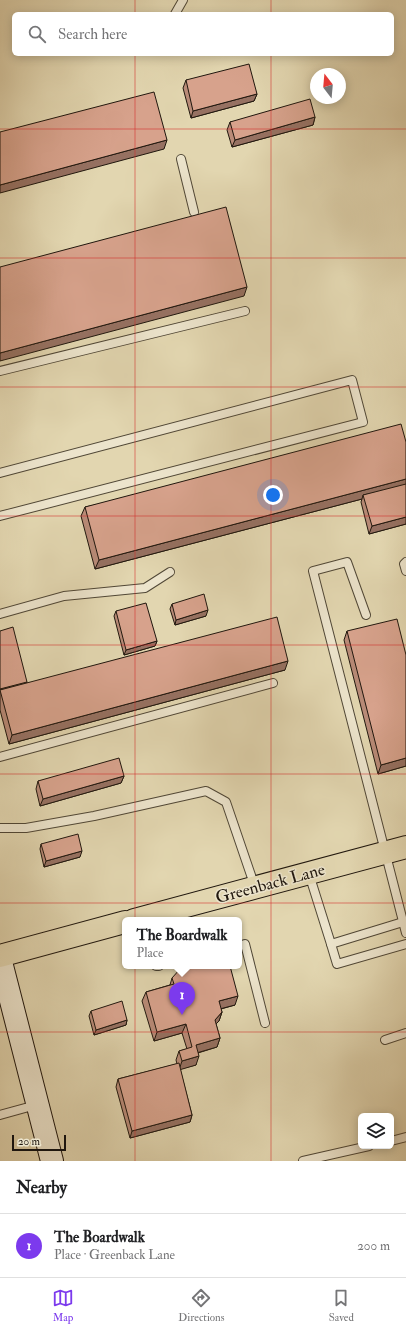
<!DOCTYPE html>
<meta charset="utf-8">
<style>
:root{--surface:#fff;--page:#f6f6f6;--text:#202124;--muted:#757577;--line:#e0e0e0;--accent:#7c3aed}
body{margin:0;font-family:"IM FELL Double Pica",serif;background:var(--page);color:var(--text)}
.controls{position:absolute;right:12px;bottom:12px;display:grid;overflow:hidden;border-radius:6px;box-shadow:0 2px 10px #0003}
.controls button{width:36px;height:36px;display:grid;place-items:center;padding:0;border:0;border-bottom:1px solid var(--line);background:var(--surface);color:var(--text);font:20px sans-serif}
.compass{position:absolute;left:310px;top:68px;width:36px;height:36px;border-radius:50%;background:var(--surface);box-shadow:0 2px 10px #0003;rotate:344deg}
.scale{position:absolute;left:12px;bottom:10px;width:54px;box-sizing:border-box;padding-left:4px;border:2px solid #20170e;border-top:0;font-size:11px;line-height:14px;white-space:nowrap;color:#20170e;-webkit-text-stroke:3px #ece4cc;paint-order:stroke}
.you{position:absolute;left:273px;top:495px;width:14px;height:14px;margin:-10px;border:3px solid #fff;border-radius:50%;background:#1a73e8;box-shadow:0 0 0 6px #1a73e833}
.badge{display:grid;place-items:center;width:26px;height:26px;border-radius:50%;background:var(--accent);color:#fff;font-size:13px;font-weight:700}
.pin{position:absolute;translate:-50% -33px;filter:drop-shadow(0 1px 2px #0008)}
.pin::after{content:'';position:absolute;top:21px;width:14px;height:12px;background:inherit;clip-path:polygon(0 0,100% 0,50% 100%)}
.popup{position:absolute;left:122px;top:917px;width:120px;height:52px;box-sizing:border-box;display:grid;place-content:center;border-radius:6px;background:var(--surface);filter:drop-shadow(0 1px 3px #0005);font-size:13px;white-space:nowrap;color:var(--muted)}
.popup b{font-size:15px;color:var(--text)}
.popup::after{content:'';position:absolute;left:50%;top:100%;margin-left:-8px;border:8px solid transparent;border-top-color:var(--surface)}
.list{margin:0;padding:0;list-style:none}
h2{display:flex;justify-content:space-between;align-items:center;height:52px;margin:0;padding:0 16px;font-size:17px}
h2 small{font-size:13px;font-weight:400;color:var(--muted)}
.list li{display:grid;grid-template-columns:26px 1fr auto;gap:12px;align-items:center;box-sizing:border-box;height:64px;padding:0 16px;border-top:1px solid var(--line)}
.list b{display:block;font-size:15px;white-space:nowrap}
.list p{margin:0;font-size:13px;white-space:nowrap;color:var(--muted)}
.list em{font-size:13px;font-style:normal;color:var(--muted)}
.icon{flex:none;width:22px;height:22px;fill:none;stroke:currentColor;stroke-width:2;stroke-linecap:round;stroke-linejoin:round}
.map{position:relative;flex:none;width:406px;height:1161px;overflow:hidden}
.search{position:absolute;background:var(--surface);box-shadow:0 2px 10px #0003;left:12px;right:12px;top:12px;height:44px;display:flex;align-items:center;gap:10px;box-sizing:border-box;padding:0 14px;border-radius:6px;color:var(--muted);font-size:15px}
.sheet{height:116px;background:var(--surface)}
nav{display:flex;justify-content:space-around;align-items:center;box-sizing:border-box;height:56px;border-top:1px solid var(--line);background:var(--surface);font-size:11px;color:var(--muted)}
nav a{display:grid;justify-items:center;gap:2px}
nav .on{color:var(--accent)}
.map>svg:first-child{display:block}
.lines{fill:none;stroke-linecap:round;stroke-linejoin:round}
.lane-casing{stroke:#504736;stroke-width:10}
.secondary-casing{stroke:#20170e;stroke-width:24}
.primary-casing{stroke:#20170e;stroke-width:24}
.lane{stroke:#ece4cc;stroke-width:8}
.secondary{stroke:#ece4cc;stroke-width:22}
.primary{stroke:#e2d6b0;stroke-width:22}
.wall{fill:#b98b78;stroke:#20170e}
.shaded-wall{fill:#967162;stroke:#20170e}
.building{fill:#d7a28c;stroke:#20170e}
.grid{fill:none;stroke:#d62828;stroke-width:1;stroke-opacity:0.55}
.labels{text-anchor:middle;stroke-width:3;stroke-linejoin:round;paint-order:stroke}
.street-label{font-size:17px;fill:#20170e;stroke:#ece4cc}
</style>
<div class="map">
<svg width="406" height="1161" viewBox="0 0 406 1161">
<rect width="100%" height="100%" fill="#e2d6b0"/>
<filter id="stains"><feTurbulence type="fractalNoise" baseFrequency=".005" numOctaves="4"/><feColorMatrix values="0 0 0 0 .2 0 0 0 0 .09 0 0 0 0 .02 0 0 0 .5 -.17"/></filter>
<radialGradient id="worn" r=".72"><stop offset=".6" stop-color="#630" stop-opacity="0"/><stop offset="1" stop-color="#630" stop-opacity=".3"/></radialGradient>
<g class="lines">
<defs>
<g id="lane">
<path d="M175,14L183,0"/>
<path d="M181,159L194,212"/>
<path d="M0,371L245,311"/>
<path d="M0,473L352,380L363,422L0,516"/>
<path d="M406,562L404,564L406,571"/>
<path d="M0,614L64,596L145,588L170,572"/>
<path d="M366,615L347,562L313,571L406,933"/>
<path d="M0,757L273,683"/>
<path d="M0,828H26L94,816L206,791L226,802L255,887"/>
<path d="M309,874L331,944L403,922"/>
<path d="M331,944L337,964L406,944"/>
<path d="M239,946L245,944L265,1023"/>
<path d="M156,966H159"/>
<path d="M385,1040L406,1033"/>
<path d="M0,1115L36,1105"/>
<path d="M391,1141L406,1137"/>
<path d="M303,1161L369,1146"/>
</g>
<path id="secondary" d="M0,958L52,1161"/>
<g id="primary">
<path d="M134,920L406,847"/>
<path d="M0,956L125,922"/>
</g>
</defs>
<use href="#lane" class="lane-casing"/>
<use href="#secondary" class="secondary-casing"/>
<use href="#primary" class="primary-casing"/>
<use href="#lane" class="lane"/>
<use href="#secondary" class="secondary"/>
<use href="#primary" class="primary"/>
</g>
<g class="wall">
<path d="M186,80L257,94L254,101L191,118L183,88Z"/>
<path d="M315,117L313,125L232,147L227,130L230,122Z"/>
<path d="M406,442V524L369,534L361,502L362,499L95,569L81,516L85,507Z"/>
<path d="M172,604L206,616L175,625L170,609Z"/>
<path d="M116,611L157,641L155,646L124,655L114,616Z"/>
<path d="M0,631L27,683L285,670L9,744L0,710Z"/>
<path d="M347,631L406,766L378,774L344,640Z"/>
<path d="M124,776L121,783L40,806L36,789L38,781Z"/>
<path d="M41,844L80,857L44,867L40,849Z"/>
<path d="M172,978L235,1005L221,1009L222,1012L219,1021L216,1024L220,1038L217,1047L198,1053L196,1065L180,1069L192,1115L190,1122L130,1138L116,1087L118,1079L177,1064L176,1060L179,1051L187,1049L182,1033L154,1041L142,1001L146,992L170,985Z"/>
<path d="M91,1011L127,1020L126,1025L94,1035L89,1016Z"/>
</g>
<g class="shaded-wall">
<path d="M257,94L254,101L191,118L193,111Z"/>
<path d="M315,117L313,125L232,147L235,140Z"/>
<path d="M167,140L164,149L0,193V185Z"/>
<path d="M247,287L244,296L0,361V353Z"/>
<path d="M406,479V487L363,495L362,499L95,569L99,560Z"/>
<path d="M406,517V524L369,534L372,526Z"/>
<path d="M208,610L206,616L175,625L176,620Z"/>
<path d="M157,641L155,646L124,655L126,650Z"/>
<path d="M288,661L285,670L9,744L12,735Z"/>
<path d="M27,682L24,689L0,690V691V689Z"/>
<path d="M406,758V766L378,774L381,765Z"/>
<path d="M124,776L121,783L40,806L43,799Z"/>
<path d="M82,851L80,857L44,867L46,861Z"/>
<path d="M238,996L235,1005L216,1010L219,1001Z"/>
<path d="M222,1012L219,1021L211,1029L215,1020Z"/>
<path d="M127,1020L126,1025L94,1035L96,1030Z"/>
<path d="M186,1024L182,1033L154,1041L157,1032Z"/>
<path d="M220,1038L217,1047L193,1054L196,1045Z"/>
<path d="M199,1056L196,1065L179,1070L182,1061Z"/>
<path d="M192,1115L190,1122L130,1138L132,1131Z"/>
</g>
<g class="building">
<path d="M249,64L257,94L193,111L186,80Z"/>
<path d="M154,92L167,140L0,185V132Z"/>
<path d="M310,99L315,117L235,140L230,122Z"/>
<path d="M226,207L247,287L0,353V267Z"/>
<path d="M401,424L406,442V479L99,560L85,507Z"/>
<path d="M406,484V517L372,526L363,495Z"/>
<path d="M204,594L208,610L176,620L172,604Z"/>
<path d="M146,603L157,641L126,650L116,611Z"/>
<path d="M277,617L288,661L12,735L0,690Z"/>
<path d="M397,619L406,655V758L381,765L347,631Z"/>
<path d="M13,627L27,682L0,689V631Z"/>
<path d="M119,758L124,776L43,799L38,781Z"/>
<path d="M78,834L82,851L46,861L41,844Z"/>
<path d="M192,966H230L238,996L219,1001L222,1012L215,1020L220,1038L196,1045L199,1056L182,1061L179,1051L192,1047L186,1024L157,1032L146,992L174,984L172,978L180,969Z"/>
<path d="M122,1001L127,1020L96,1030L91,1011Z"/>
<path d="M179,1063L192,1115L132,1131L118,1079Z"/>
</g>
<path class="grid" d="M135,0V14M271,0V14M135,54V1161M271,54V1161M0,129H406M0,258H406M0,387H406M0,516H406M0,645H406M0,774H406M0,903H406M0,1032H406"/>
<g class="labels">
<g class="street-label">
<text transform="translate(270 883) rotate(-15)" y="6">Greenback Lane</text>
</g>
</g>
<rect width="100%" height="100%" filter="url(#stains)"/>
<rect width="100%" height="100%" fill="url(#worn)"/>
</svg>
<div class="controls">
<button><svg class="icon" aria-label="layers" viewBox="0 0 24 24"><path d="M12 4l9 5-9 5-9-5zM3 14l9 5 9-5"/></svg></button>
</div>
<svg class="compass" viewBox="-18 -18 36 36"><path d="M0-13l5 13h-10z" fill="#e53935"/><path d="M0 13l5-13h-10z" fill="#757577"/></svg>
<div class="scale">20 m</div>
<div class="you"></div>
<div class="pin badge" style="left:182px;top:1015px">1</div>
<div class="popup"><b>The Boardwalk</b>Place</div>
<div class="search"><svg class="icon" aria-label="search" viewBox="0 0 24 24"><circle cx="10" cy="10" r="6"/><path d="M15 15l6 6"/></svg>Search here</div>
</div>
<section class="sheet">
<h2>Nearby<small></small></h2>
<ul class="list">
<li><span class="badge">1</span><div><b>The Boardwalk</b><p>Place · Greenback Lane</p></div><em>200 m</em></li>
</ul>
</section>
<nav>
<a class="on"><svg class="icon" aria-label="map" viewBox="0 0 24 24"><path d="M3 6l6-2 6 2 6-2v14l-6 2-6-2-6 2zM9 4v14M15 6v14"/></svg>Map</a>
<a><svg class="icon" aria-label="directions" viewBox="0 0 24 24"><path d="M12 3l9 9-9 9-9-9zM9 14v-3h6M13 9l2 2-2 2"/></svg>Directions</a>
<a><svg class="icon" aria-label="saved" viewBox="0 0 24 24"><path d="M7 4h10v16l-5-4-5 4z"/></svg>Saved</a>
</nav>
